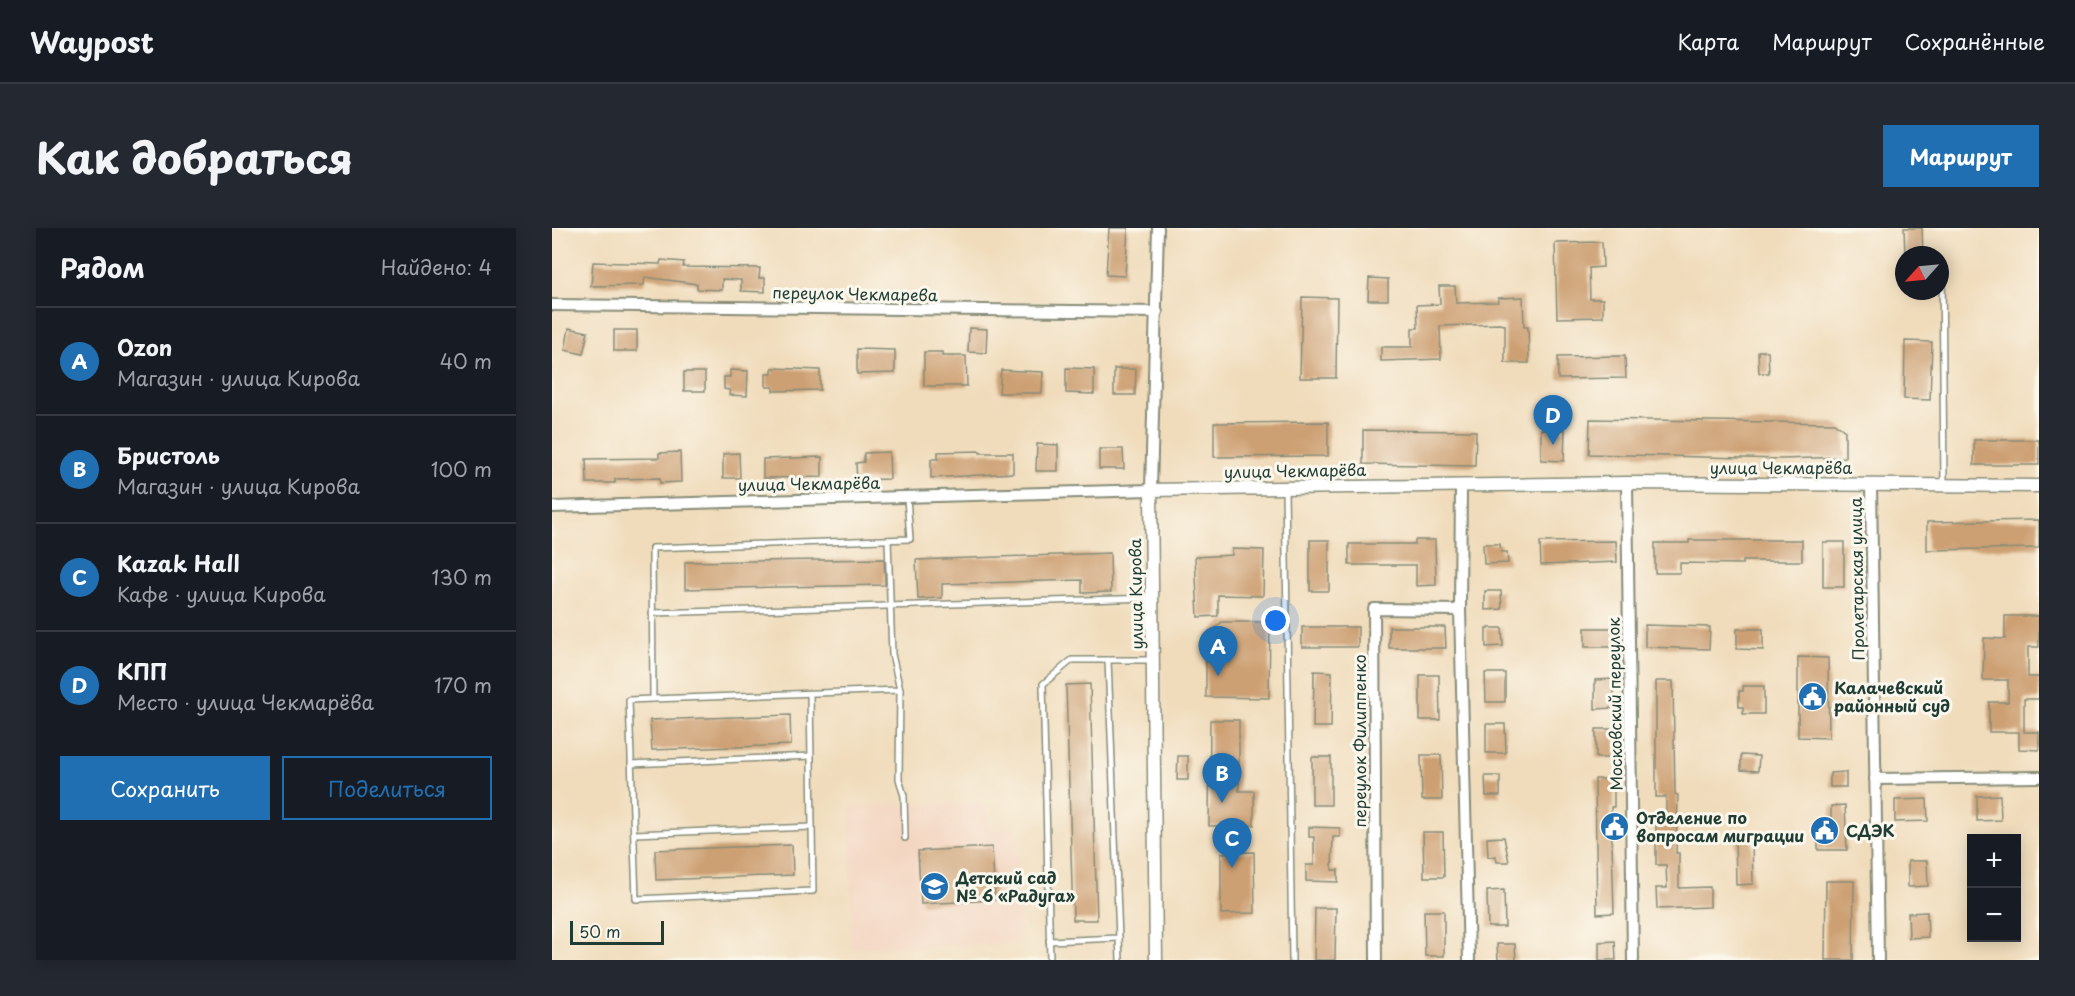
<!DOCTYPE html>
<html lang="ru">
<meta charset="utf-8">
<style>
:root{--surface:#171b24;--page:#242831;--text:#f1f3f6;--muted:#9ea1a6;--line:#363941;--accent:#1f6fb2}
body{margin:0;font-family:"Playpen Sans",sans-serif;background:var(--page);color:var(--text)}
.controls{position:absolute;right:18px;bottom:18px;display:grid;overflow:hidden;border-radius:0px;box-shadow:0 3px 15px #0003}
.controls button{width:54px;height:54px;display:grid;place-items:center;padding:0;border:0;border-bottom:2px solid var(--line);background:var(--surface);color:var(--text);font:30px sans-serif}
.compass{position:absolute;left:1343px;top:18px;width:54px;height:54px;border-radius:50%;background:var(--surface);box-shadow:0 3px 15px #0003;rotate:243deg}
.scale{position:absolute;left:18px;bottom:15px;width:94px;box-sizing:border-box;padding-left:6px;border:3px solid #1f3d34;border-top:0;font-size:16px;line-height:21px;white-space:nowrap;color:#1f3d34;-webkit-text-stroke:4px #fbf7ec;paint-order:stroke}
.you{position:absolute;left:724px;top:393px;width:21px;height:21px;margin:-15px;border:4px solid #fff;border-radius:50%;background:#1a73e8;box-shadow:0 0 0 9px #1a73e833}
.badge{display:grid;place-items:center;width:39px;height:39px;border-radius:50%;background:var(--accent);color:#fff;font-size:20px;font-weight:700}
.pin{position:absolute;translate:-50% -50px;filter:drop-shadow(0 2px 3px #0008)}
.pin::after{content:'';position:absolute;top:32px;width:21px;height:18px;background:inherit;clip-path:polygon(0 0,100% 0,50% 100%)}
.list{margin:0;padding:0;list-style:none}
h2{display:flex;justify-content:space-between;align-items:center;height:78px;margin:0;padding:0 24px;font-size:26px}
h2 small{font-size:20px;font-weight:400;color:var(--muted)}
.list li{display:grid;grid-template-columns:39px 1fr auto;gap:18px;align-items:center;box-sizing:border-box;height:108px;padding:0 24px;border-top:2px solid var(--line)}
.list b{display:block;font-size:22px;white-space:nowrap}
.list p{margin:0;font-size:20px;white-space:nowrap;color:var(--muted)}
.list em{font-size:20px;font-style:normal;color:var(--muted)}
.actions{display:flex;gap:12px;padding:18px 24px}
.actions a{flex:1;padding:14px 0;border:2px solid var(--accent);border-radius:0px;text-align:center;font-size:21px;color:var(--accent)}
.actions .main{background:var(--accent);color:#fff}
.map{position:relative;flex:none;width:1487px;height:732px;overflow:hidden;border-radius:0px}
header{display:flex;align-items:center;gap:36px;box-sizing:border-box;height:84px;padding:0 30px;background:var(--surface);border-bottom:2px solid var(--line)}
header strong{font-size:28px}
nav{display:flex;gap:33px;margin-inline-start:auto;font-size:21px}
.intro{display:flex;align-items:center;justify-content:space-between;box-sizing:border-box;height:144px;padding:0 36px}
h1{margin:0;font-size:42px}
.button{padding:15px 27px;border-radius:0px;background:var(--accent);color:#fff;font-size:21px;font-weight:700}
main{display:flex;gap:36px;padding:0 36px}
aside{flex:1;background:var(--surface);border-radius:0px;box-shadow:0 3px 15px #0003}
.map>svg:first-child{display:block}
.built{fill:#f3d4bf}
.building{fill:#cda073}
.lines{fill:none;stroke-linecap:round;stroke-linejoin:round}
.service-casing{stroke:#888c78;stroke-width:8}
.minor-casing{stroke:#888c78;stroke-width:14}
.tertiary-casing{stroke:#888c78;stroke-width:15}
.service{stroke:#fff;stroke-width:5}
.minor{stroke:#fff;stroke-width:10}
.tertiary{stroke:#fff;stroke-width:12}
.labels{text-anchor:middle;stroke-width:6;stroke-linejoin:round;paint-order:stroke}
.street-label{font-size:16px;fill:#1f3d34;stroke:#fbf7ec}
.poi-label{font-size:16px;font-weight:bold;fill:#1f3d34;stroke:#fbf7ec;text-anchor:start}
</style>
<header>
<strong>Waypost</strong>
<nav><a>Карта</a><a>Маршрут</a><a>Сохранённые</a></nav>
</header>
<div class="intro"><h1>Как добраться</h1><a class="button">Маршрут</a></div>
<main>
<aside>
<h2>Рядом<small>Найдено: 4</small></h2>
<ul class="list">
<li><span class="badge">A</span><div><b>Ozon</b><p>Магазин · улица Кирова</p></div><em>40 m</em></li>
<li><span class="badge">B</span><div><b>Бристоль</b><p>Магазин · улица Кирова</p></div><em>100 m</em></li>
<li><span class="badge">C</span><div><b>Kazak Hall</b><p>Кафе · улица Кирова</p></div><em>130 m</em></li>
<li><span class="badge">D</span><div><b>КПП</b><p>Место · улица Чекмарёва</p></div><em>170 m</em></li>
</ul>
<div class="actions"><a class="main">Сохранить</a><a>Поделиться</a></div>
</aside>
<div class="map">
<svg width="1487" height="732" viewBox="0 0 1487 732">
<rect width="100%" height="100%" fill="#fbf7ec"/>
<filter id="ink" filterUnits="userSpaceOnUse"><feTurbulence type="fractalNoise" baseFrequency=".0167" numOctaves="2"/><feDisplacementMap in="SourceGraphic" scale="12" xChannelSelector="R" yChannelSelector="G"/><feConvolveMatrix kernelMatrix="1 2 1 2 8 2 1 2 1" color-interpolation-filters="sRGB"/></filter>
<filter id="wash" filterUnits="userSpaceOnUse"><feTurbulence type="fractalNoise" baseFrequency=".008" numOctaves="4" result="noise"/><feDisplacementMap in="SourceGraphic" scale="24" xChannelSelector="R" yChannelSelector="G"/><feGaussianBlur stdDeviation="1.35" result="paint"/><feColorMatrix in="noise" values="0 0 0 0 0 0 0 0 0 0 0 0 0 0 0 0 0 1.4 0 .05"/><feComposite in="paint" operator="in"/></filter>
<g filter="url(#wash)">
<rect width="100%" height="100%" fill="#f0dcbb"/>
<path class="built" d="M435,574L437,602L464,600L469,716L299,721L298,578Z"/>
<g id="blocks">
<g class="building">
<path d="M557,0H576L573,48L554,47Z"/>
<path d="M1352,0H1370L1371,27H1353Z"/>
<path d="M1050,14L1051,39L1037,40L1038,71H1051V89L1005,90L1003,15Z"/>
<path d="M109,32L132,34L131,39L208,40L207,50H213V64L189,63V52L170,51V62L145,61V56L93,49L92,57L39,58L41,34L108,36Z"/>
<path d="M817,50L836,51V72H816Z"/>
<path d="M887,58H903L904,75L946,74V70L971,69L972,99H976L977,135H953V97L947,96L888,98L889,131L829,133V119H860V100H866L865,77L888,76Z"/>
<path d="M750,69L785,70L784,150H748Z"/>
<path d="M17,100L36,104L31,126L13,122Z"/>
<path d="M417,100L435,101L434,125L416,124Z"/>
<rect x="62" y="102" width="23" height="21"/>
<path d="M1353,113L1380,114L1378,172L1352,171Z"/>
<path d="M305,121L343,122V145L305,146Z"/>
<path d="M1206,123H1216L1217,145H1207Z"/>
<path d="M372,124H390V128H414L415,158H372Z"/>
<path d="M1073,128L1074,150L1006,151V129Z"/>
<path d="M220,140L268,142V162L221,163V159H214V146H220Z"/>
<path d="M514,140L542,141V166L514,165Z"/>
<path d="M562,141H584L583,167H562Z"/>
<path d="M178,142L196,143L195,168L177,167L178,162L172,161V149H178Z"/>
<path d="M449,142L491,144L490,165H447Z"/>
<rect x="132" y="144" width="21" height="19"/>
<path d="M1038,191L1282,195L1293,203V229L1229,231L1037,226Z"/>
<path d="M776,194V228L662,229V195Z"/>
<path d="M989,201L1013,202L1012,233L989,232Z"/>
<path d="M811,202L924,203L923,238L811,236Z"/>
<rect x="1422" y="212" width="65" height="25"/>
<path d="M485,216L506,217V243H484Z"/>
<path d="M547,221H571L572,241H547Z"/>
<path d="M428,223V225H461V245L379,250V231H386V224Z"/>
<path d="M128,224L129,254L108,255V250L63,251V255H35L34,231L107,230V225Z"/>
<path d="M337,224L338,251L305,252L304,235L312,234V225Z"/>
<path d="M187,225L188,250H171V226Z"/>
<path d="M270,229V249L211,250V231Z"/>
<path d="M1487,292V320L1375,322V294Z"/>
<rect x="758" y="312" width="19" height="51"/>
<path d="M863,312H883L884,357L864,358V337H797V316H863Z"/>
<path d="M1137,312H1250V333H1191V336L1128,335V345H1103V315H1137Z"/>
<path d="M1064,313L1065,334L989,337L988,314Z"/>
<rect x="1271" y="314" width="21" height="45"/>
<path d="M931,316H948L949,324H955L956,335L932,336Z"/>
<path d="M680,321L712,322L711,368L666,367V388L646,389L643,329L680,327Z"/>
<path d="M558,325L559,364L530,365V352L390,356V370L366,371L364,332Z"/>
<path d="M332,331L333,357L133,361V334Z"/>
<path d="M933,363H949L950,381L933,382Z"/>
<path d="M1453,388H1487V419H1476V449H1487V471H1472V504H1487V522L1467,521V504H1437V474H1456V452H1431L1432,410L1453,411Z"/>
<path d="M670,394H718L717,470L654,469V408Z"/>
<path d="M1093,397L1158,399L1157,421L1093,419Z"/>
<rect x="750" y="399" width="56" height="20"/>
<path d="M837,399H893L894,420H837Z"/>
<path d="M934,400H950L951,418L934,419Z"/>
<rect x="1033" y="400" width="29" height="19"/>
<path d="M1185,401H1211V422L1185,421Z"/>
<path d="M1246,429L1276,430L1277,510L1246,509Z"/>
<path d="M762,443L780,444L779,499H761Z"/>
<path d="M933,445H953V474H934Z"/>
<path d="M868,447H887L888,492H868Z"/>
<path d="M1062,451V480L1043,481V452Z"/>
<path d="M1104,453H1121L1123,566L1126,567L1124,625H1127V660L1158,659V679L1105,681L1104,660H1115L1114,637H1104V590L1114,591V569H1104Z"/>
<path d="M538,456L545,692H521L514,457Z"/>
<path d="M1191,458H1212V486H1191V479H1187V463H1191Z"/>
<path d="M238,487L239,517L100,522L98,492Z"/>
<path d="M658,492H687V563H702V597L657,598Z"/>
<path d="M934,496H953L954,525H934Z"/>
<rect x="1044" y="501" width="19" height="29"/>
<path d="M869,527H889L890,572H870Z"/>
<path d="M1189,527L1207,528L1206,543L1189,542Z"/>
<path d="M626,528H636V552H625Z"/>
<rect x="760" y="529" width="19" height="48"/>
<path d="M1294,544V559H1278V545Z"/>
<path d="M933,548H948V568H934Z"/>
<path d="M1043,551H1062V579H1059L1062,685L1045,686Z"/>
<path d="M1448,567L1449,592L1425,593V568Z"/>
<path d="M1375,571L1376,593L1343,594V572Z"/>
<path d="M1293,577L1295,622H1266V598H1279V578Z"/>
<path d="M757,599L788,600V609H781L780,642H786V654L754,653V637H762V609H757Z"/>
<path d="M871,604H891L892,649H872Z"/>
<path d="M952,609L957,634H945L944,628L936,629L935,610Z"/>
<path d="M1183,610H1200L1201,656L1184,657Z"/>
<path d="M240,617L241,647L104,652L103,622Z"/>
<path d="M440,619L443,672L369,676L366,623Z"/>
<path d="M702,624L703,685L669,686V625Z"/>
<path d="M1356,633H1375L1376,658L1356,659Z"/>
<path d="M1274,653H1302L1301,732H1273Z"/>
<path d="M952,662L953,699H936L935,663Z"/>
<path d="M763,680H784L783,732H762Z"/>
<path d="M872,683H892V728H873Z"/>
<path d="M1375,684L1376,709L1357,710L1356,685Z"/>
<path d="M1063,713L1064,732H1047V714Z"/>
<path d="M945,716H963L964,732H946Z"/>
</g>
</g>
</g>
<g filter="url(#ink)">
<use href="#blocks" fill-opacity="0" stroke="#888c78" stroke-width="1.5"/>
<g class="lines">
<defs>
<g id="service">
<path d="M1390,38L1392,256"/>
<path d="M733,260L740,732"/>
<path d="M100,385L599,370"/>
<path d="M348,462L347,551L352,568L353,610"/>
<path d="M258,467L261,663L84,671L77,472L101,471L100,320L358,311L355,270"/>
<path d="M101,471L348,462L340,426L336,312"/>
<path d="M79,536L259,528"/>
<path d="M82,606L260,599"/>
<path d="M567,710L568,732"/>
<path d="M497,713L567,710L556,432"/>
<path d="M498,732L491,456L520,432H600"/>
</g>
<g id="minor">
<path d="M0,77L605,84"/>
<path d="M1075,255L1081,732"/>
<path d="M1319,257L1326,732"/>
<path d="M909,258L908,382L917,732"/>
<path d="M0,279L599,262L606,0"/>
<path d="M1323,551L1487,549"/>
<path d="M824,732L822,381L908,382"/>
</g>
<path id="tertiary" d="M604,732L599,262L1075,255L1487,258"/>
</defs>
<use href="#service" class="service-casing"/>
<use href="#minor" class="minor-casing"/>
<use href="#tertiary" class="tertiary-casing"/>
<use href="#service" class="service"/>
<use href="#minor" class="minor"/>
<use href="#tertiary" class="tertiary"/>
</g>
</g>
<defs>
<symbol id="civic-disc" viewBox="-11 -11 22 22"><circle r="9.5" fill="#1f6fb2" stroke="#fbf7ec"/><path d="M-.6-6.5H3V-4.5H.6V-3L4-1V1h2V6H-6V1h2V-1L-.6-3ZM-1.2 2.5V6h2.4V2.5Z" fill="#fff"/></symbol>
<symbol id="school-disc" viewBox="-11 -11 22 22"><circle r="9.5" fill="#1f6fb2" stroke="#fbf7ec"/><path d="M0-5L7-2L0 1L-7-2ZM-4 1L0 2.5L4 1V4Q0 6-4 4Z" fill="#fff"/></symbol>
</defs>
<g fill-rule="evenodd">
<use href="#civic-disc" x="1244" y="452" width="33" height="33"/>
<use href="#civic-disc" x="1046" y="582" width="33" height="33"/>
<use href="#civic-disc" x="1256" y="586" width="33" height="33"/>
<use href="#school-disc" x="366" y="642" width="33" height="33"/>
</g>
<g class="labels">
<g class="street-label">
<text transform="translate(303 66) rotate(1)" y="6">переулок Чекмарева</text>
<text x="1229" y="246">улица Чекмарёва</text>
<text transform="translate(743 243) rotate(-1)" y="6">улица Чекмарёва</text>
<text transform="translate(257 256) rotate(-1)" y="6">улица Чекмарёва</text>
<text transform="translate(1305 351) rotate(-91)" y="6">Пролетарская улица</text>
<text transform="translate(584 366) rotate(-91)" y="6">улица Кирова</text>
<text transform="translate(1063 476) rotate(-91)" y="6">Московский переулок</text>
<text transform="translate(808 513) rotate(-90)" y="6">переулок Филиппенко</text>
</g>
<g class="poi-label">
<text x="1282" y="466">Калачевский<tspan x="1282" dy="18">районный суд</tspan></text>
<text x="1084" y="596">Отделение по<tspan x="1084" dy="18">вопросам миграции</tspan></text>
<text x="1294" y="609">СДЭК</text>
<text x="404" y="656">Детский сад<tspan x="404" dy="18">№ 6 «Радуга»</tspan></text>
</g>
</g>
</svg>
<div class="controls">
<button>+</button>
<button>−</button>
</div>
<svg class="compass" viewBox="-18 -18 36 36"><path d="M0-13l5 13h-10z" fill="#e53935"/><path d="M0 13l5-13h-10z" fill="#9ea1a6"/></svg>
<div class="scale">50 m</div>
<div class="you"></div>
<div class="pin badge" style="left:666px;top:448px">A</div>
<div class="pin badge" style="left:670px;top:575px">B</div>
<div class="pin badge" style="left:680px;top:640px">C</div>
<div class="pin badge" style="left:1001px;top:217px">D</div>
</div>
</main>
